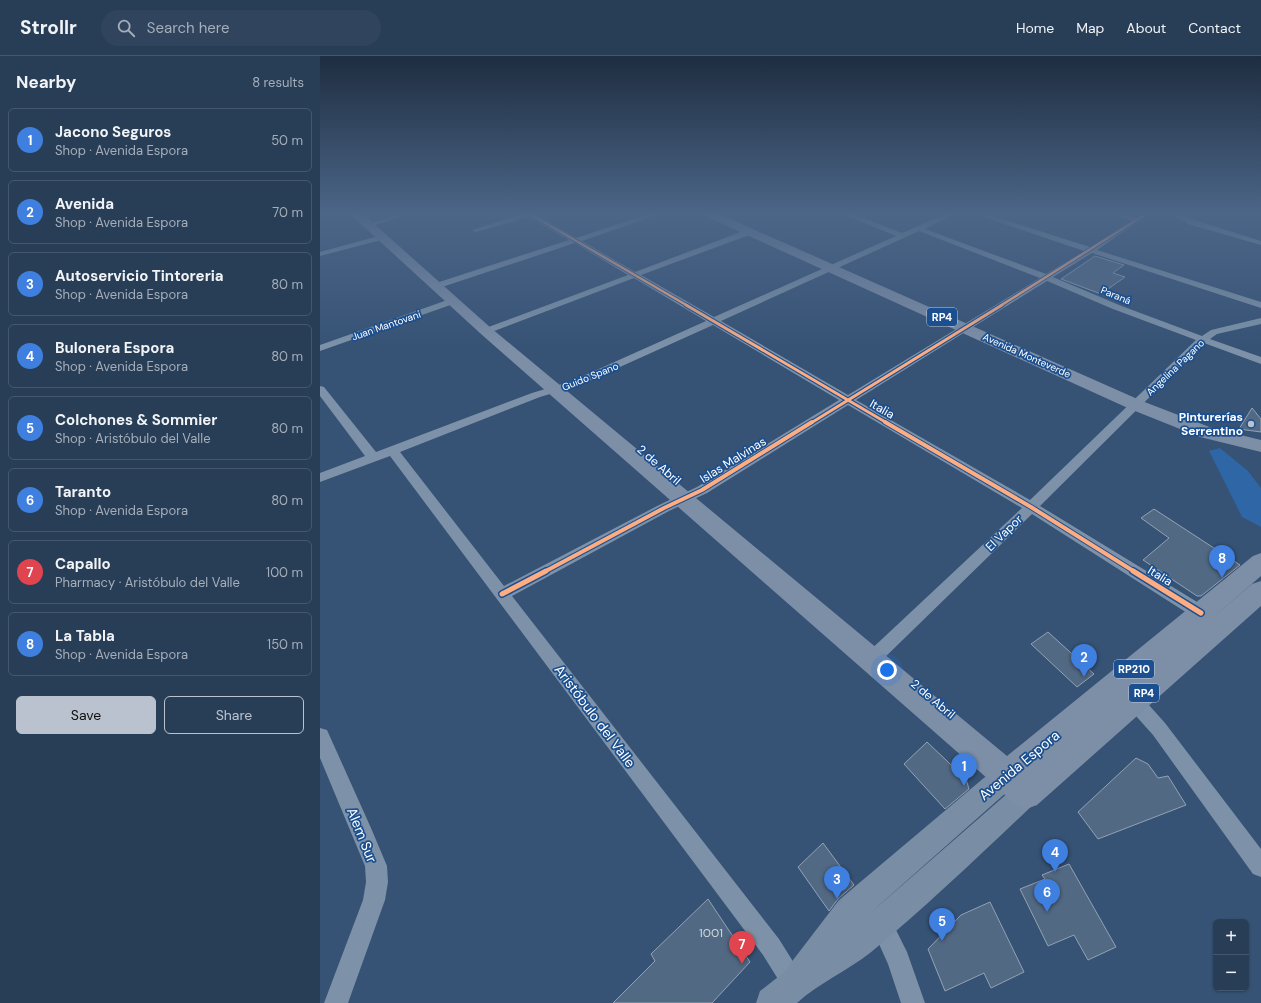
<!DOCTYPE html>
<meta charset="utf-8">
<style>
:root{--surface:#283e57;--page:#30455d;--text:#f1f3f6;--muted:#a5aeba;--line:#44576d;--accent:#b9c2ce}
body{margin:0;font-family:"DM Sans",sans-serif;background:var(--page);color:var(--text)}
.controls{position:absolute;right:12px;bottom:12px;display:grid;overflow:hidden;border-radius:6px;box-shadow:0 1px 3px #0004}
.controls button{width:36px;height:36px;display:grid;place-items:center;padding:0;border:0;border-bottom:1px solid var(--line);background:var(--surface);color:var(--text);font:20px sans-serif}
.you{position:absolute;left:567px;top:614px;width:14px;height:14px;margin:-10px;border:3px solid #fff;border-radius:50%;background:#1a73e8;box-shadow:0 0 0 6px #1a73e833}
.badge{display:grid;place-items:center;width:26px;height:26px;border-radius:50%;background:var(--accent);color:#fff;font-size:13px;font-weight:700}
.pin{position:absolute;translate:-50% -33px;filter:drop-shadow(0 1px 2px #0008)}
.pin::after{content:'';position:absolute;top:21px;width:14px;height:12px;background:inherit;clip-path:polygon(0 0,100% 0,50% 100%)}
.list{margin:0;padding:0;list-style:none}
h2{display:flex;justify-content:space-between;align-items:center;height:52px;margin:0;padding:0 16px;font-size:17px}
h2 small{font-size:13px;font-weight:400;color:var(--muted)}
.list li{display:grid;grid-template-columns:26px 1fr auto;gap:12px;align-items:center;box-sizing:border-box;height:64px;margin:0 8px 8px;padding:0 8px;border:1px solid var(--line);border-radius:6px}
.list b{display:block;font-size:15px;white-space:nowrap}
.list p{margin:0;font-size:13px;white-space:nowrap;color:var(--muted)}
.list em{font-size:13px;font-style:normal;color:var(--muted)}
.actions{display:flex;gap:8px;padding:12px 16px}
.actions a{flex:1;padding:9px 0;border:1px solid var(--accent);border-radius:6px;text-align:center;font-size:14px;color:var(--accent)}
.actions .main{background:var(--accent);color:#111}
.icon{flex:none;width:22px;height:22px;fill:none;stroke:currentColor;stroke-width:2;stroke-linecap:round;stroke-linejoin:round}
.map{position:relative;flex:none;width:941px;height:947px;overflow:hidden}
header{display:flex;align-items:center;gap:24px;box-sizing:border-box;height:56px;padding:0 20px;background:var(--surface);border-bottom:1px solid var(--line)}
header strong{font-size:19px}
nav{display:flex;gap:22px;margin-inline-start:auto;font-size:14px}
.search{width:280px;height:36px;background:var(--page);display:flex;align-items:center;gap:10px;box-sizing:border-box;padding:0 14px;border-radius:22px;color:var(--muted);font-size:15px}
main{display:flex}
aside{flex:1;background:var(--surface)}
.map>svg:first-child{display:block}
.green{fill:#2f66a5}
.building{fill:#526984;stroke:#92a2b6}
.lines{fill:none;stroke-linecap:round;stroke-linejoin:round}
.minor{fill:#7d92a8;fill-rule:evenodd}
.secondary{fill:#798da4;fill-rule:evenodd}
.primary{fill:#7d8ea7;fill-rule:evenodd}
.cycleway-far3-casing{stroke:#1b4f8f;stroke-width:4}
.cycleway-far2-casing{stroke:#1b4f8f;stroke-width:5}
.cycleway-far1-casing{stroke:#1b4f8f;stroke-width:6}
.cycleway-casing{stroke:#1b4f8f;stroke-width:8}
.cycleway-far3{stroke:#ffac80;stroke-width:2.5}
.cycleway-far2{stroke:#ffac80;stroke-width:3}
.cycleway-far1{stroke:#ffac80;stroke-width:4}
.cycleway{stroke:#ffac80;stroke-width:5}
.poi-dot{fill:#b9c2ce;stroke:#1b4f8f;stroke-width:1.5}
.labels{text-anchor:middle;stroke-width:3.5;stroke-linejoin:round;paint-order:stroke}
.far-street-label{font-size:10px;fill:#fff;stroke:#1b4f8f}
.shield{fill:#1b4f8f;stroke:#bbcadd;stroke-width:1}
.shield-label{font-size:11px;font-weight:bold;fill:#fff}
.street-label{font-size:12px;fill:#fff;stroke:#1b4f8f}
.poi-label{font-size:12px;font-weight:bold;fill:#fff;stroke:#1b4f8f;text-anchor:end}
.near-number-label{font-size:12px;fill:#d4dae0}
.near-street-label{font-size:14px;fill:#fff;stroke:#1b4f8f}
</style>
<header>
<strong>Strollr</strong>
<div class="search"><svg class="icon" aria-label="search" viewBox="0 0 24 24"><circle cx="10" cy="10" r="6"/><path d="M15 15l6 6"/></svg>Search here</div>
<nav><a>Home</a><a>Map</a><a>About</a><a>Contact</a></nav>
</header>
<main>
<aside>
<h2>Nearby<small>8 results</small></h2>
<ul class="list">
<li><span class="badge" style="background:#3f7fe0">1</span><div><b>Jacono Seguros</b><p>Shop · Avenida Espora</p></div><em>50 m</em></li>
<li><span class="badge" style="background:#3f7fe0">2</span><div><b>Avenida</b><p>Shop · Avenida Espora</p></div><em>70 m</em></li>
<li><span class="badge" style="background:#3f7fe0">3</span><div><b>Autoservicio Tintoreria</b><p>Shop · Avenida Espora</p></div><em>80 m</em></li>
<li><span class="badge" style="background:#3f7fe0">4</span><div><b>Bulonera Espora</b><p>Shop · Avenida Espora</p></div><em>80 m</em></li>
<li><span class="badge" style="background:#3f7fe0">5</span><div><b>Colchones &amp; Sommier</b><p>Shop · Aristóbulo del Valle</p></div><em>80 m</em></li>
<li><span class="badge" style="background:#3f7fe0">6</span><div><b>Taranto</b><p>Shop · Avenida Espora</p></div><em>80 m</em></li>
<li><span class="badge" style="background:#e0444e">7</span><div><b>Capallo</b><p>Pharmacy · Aristóbulo del Valle</p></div><em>100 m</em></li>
<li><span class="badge" style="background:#3f7fe0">8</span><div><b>La Tabla</b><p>Shop · Avenida Espora</p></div><em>150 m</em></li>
</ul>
<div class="actions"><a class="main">Save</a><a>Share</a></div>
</aside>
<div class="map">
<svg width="941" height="947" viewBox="0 0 941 947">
<rect width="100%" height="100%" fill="#365274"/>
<path class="green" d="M900,392L928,415L941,432V471L922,461L889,395Z"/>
<g class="building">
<path d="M775,200L804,209L793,217L805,221L781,238L741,223Z"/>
<path d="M932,352L941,363V376L919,373Z"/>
<path d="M834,453L920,509L881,540H877L823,504L849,482L821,462Z"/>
<path d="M728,576L774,618L757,631L711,588Z"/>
<path d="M607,686L646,723L649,733L625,753L584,708Z"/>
<path d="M816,702L828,708L838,722L848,720L866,749L778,783L758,756Z"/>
<path d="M503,787L534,829L518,843L509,855L478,811Z"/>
<path d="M749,808L796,891L768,904L754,879L728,890L700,833L725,823L722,819Z"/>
<path d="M388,843L430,906L392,947H293L335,905L331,898Z"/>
<path d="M670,846L704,916L671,932L664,917L625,935L608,893L641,859Z"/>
</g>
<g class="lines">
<g class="minor">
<path d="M79,158H91L49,171L45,169Z"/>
<path d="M203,158H215L256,182L329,158H340L262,185L315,216L426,174H432V178L321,219L394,261L576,180L523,158H533L582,177L625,158H634L605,173L726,218L764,195L655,158H666L770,191L811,165L792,158H803L816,162L821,158H829L777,194L941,246V252L772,197L733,221L799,249L882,280L891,274L941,262V268L897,278L890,283L941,301V308L884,287L720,450L887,552L889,557L887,562L881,564L875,562L712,458L557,609L551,612L545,609L543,604L545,599L702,452L528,349L387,437L349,455L192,540L459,883L482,920L486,928L482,936L474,940L466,936L443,899L70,400L0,426V417L45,400L0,340V330L4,331L56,396L212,337L252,325L386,265L314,222L169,277H163L161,275L163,273L308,219L255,187L119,232H113L112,230L113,228L249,184L209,161L156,176L152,174ZM599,175L720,222L528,339L401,265ZM727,225L793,253L876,284L710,444L536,344ZM393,269L519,344L377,431L339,449L184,530L80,396L220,341L260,329Z"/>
<path d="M851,158H860L874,164L941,185V189L868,168Z"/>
<path d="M62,179L66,181L65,183L0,200V196Z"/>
<path d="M133,242L138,245L136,247L0,295V289Z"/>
<path d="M814,637L820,639L845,667L941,793V821L933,818L833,679L808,651L805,645L808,639Z"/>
<path d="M0,672L7,674L51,772L67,810L68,826L65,844L28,947H4L43,844L46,826L45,810L0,702Z"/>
<path d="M561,857L569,860L587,896L605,947H581L568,908L550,868L553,860Z"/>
</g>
<path class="secondary" d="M687,706L696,710L700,719L696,728L548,859L697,729L706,725L715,729L719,738L715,747C661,798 607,850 550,897C527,915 499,927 477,947H436L440,935L467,914L470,908L519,844L678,710Z"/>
<g class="primary">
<path d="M30,158H43L171,272L687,700L933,500L941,497V520L891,563L932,528L941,525V550L717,749L706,753L695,749L676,730L161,278Z"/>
<path d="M383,158H399L822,345L892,372L941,384V396L880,381L810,353L385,160Z"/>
</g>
<defs>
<g id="cycleway-far3">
<path d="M210,158L368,250"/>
<path d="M680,250L826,158"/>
</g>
<g id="cycleway-far2">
<path d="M366,249L567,367"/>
<path d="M491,367L682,249"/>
</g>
<g id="cycleway-far1">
<path d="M565,366L711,451L815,516"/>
<path d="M224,516L344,452L382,434L492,366"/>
</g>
<g id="cycleway">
<path d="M813,515L881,557"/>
<path d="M182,538L226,515"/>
</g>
</defs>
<use href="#cycleway-far3" class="cycleway-far3-casing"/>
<use href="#cycleway-far2" class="cycleway-far2-casing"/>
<use href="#cycleway-far1" class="cycleway-far1-casing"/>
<use href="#cycleway" class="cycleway-casing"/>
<use href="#cycleway-far3" class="cycleway-far3"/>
<use href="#cycleway-far2" class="cycleway-far2"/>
<use href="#cycleway-far1" class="cycleway-far1"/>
<use href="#cycleway" class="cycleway"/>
</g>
<linearGradient id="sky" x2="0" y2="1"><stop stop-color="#1e2d40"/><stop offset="0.54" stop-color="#4c6688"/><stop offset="1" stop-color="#4c6688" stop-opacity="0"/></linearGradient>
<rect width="941" height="291" fill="url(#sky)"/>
<circle class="poi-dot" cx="931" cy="368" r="4"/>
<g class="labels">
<g class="far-street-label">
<text transform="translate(796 239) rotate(22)" y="4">Paraná</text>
<text transform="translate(66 269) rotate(-19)" y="4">Juan Mantovani</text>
<text transform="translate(707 299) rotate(24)" y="4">Avenida Monteverde</text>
<text transform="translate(855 311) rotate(-44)" y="4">Angelina Pagano</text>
<text transform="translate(270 320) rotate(-22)" y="4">Guido Spano</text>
</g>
<g class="shield">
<rect x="607" y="252" width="30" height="18" rx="3"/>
<rect x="794" y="604" width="40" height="18" rx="3"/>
<rect x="809" y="628" width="30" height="18" rx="3"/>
</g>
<g class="shield-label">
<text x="622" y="265">RP4</text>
<text x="814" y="617">RP210</text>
<text x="824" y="641">RP4</text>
</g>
<g class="street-label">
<text transform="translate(562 353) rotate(30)" y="4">Italia</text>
<text transform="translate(413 404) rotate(-32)" y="4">Islas Malvinas</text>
<text transform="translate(339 409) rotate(41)" y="4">2 de Abril</text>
<text transform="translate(684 477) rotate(-44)" y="4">El Vapor</text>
<text transform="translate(840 520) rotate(32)" y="4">Italia</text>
<text transform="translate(613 643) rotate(40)" y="4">2 de Abril</text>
</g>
<g class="poi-label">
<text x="923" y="365">Pinturerías<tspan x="923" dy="14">Serrentino</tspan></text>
</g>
<g class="near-number-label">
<text x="391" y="881">1001</text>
</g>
<g class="near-street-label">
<text transform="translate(275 660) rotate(53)" y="5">Aristóbulo del Valle</text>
<text transform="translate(699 709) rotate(-40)" y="5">Avenida Espora</text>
<text transform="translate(42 779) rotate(68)" y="5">Alem Sur</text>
</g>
</g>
</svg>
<div class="controls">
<button>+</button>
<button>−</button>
</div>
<div class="you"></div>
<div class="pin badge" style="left:644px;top:730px;background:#3f7fe0">1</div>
<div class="pin badge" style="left:764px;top:621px;background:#3f7fe0">2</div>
<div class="pin badge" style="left:517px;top:843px;background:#3f7fe0">3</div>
<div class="pin badge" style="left:735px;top:816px;background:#3f7fe0">4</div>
<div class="pin badge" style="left:622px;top:885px;background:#3f7fe0">5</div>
<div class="pin badge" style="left:727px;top:856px;background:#3f7fe0">6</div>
<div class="pin badge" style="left:422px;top:908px;background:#e0444e">7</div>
<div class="pin badge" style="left:902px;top:522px;background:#3f7fe0">8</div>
</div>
</main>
